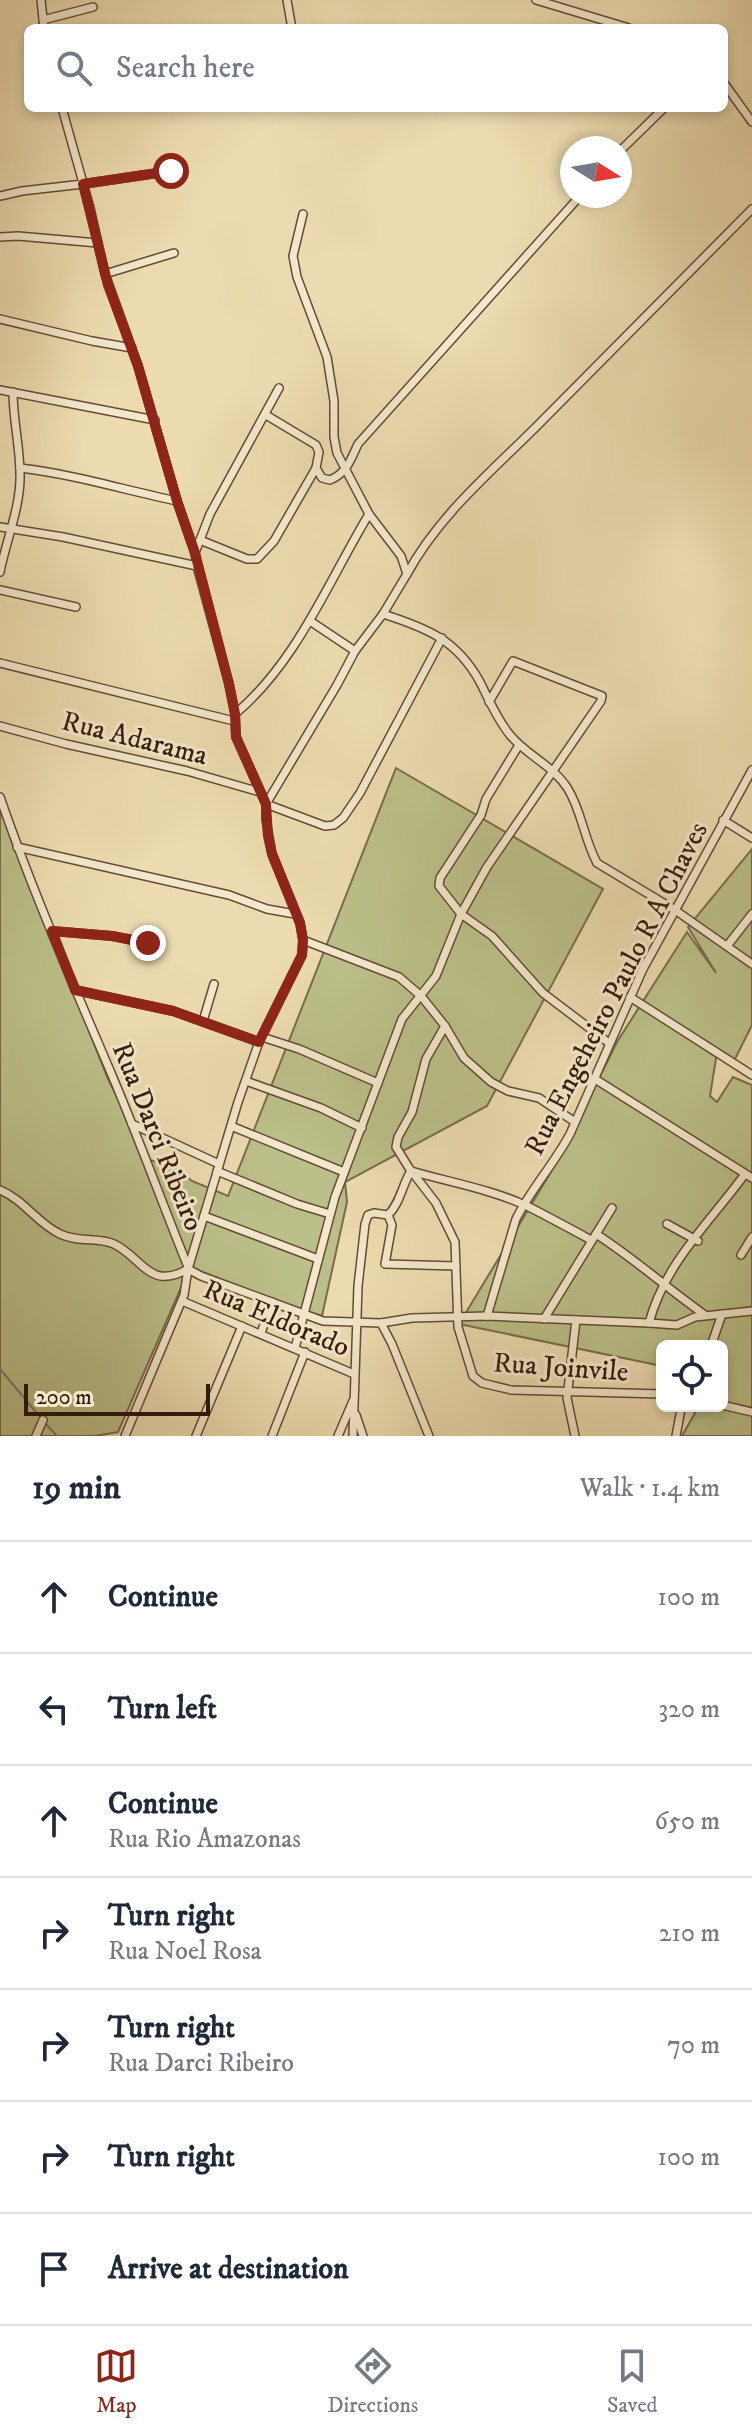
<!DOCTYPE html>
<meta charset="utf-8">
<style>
:root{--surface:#fff;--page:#f6f6f7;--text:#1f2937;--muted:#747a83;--line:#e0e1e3;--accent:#8f2418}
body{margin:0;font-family:"IM FELL DW Pica",serif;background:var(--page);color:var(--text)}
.controls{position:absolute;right:24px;bottom:24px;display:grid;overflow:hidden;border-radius:12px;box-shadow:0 4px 12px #0003}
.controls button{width:72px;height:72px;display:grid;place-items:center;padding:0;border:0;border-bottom:2px solid var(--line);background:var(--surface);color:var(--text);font:40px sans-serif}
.compass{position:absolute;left:560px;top:136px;width:72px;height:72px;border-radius:50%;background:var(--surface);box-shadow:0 4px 12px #0003;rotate:101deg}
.scale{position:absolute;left:24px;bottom:20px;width:186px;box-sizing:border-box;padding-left:8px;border:4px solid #371b0a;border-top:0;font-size:22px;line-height:28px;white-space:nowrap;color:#371b0a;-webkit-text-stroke:6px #f3e8cc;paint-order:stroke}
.stop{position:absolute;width:24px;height:24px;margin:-18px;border:6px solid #8f2418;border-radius:50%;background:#fff}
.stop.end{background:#8f2418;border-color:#fff;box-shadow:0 2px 8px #0008}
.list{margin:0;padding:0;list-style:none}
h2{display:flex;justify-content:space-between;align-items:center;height:104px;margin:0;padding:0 32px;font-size:34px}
h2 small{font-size:26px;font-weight:400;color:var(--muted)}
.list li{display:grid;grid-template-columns:52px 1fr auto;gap:24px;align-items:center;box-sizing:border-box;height:112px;padding:0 32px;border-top:2px solid var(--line)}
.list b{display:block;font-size:30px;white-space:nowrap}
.list p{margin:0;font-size:26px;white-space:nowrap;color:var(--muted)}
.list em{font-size:26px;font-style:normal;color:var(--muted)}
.icon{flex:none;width:44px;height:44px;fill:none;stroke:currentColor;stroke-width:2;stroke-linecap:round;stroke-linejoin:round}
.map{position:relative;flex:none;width:752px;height:1436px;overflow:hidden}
.search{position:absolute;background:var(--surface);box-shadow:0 4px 12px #0003;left:24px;right:24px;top:24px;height:88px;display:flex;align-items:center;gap:20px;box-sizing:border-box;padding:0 28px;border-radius:12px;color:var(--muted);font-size:30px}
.sheet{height:888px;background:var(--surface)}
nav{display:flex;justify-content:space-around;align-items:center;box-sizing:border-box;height:112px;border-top:2px solid var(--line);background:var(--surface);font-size:22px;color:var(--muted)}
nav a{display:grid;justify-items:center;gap:4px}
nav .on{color:var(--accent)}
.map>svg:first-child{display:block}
.green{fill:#bbbf89;stroke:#796d4a;stroke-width:2}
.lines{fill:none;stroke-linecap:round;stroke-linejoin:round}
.stream{stroke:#727b6c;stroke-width:2}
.minor-casing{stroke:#644b34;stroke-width:10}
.minor{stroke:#f3e8cc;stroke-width:7}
.route{stroke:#8f2418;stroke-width:10}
.labels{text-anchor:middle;stroke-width:6;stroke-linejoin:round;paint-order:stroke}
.street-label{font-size:28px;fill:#371b0a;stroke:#f3e8cc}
</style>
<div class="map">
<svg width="752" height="1436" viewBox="0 0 752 1436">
<rect width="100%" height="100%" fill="#ecdbb0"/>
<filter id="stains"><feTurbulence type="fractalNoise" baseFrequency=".0025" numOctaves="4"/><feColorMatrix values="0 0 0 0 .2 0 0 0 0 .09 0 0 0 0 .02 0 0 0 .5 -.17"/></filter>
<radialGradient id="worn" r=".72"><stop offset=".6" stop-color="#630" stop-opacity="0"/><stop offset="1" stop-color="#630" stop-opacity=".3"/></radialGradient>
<g class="green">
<path d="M396,768L603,889L487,1106L345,1182L347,1202L322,1316L286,1305L190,1267L118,1432L95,1436H0V805L108,1079L150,1160L176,1168L192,1181L228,1196Z"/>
<path d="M752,849V1025L734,1061L717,1052L710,1096L717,1102L733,1077L752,1085V1436H682L695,1413L691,1406H722V1346H662V1366L459,1324L560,1157L617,1042L687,932L716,973L688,927Z"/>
</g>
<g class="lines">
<g class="stream">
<path d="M0,1369L40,1417"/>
<path d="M44,1422L57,1436"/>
</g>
<defs>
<g id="minor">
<path d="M41,0L44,28"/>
<path d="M287,0L291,23"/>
<path d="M536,0L629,28"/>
<path d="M43,20L93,7"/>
<path d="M724,83L752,122"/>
<path d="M62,108L90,208L105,274L138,366L177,501L195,553L197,566L229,684L235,714L236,737L266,804V820L272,854L300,923L303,940L302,955L259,1042L238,1102L188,1269L184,1295L125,1436"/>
<path d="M620,151L664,108"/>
<path d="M0,196L22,191L83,184L171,171"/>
<path d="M303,214L293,256L297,277L327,357L334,401V437L337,453L369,514L401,556L407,574L383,614L355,651L337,685L266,804L325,826L334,825L343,818L360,793L442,638"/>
<path d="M0,237L18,236L98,243"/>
<path d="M105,274L174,253"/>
<path d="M0,319L92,341L132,348"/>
<path d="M0,390L155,420"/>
<path d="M266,415L316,445L319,452L316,468L322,478L330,480C347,473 351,459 358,444L580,196"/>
<path d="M20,468C73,474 124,490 177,501"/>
<path d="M0,527L63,537L197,566"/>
<path d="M200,540L247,559H257L274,541L316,468"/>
<path d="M195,553L210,514L279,388"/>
<path d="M0,572C6,541 19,511 20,480C21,451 13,422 13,392"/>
<path d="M407,574C439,515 491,472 538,425C610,353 681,281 752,209"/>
<path d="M0,590L76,607"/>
<path d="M383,614C427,628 457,640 480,682C489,700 497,719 510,735C527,756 553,765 568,789C582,812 584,839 597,863L675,910L752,964"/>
<path d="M310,621L355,651"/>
<path d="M0,663L234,721"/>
<path d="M235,714C297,662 328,582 369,514"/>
<path d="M0,726L66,744L187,771L260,792"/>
<path d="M519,745L486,799L481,815L440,878L439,886L461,914L492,936L543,993L609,1043"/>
<path d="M0,797C33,893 74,986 114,1080C140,1142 163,1205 188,1267"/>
<path d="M723,820L752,838"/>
<path d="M17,847L229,895L267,909L295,914"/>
<path d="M52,931L112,936L148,943"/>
<path d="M303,940L399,977L421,996L445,1026L464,1058L491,1082L508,1091L539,1098L575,1122"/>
<path d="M727,946L752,914"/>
<path d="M75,990L173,1011L259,1042"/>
<path d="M630,997L752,1075"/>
<path d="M203,1021L214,984"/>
<path d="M445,1026L426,1059L412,1112L398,1137L396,1147L409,1168L436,1203L455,1242L458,1327L473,1376L482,1383L511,1390L662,1394"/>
<path d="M262,1037L299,1049L378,1083"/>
<path d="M595,1079L752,1178"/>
<path d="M246,1081L321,1108L362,1128"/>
<path d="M132,1124L219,1164"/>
<path d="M231,1126L344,1172"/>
<path d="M217,1171L297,1204L330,1214"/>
<path d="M0,1190C24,1200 37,1223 60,1234C79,1243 98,1237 114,1244C143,1258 149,1291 188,1269"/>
<path d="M388,1215L392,1225L385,1264L456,1266"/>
<path d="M204,1216L318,1259"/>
<path d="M667,1224L698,1241"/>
<path d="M596,1234C635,1259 668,1289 705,1315"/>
<path d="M741,1255L752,1237"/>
<path d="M188,1269L201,1276L323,1321L381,1323L412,1318L487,1316L649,1323L677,1325L695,1317L752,1311"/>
<path d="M182,1301L354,1374"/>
<path d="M487,1316L516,1219C531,1189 554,1164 570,1134L643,969L752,770"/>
<path d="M544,1319L612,1208"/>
<path d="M381,1323L392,1344L429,1436"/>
<path d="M649,1323C665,1263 710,1222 745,1174"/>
<path d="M261,1333L272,1302"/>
<path d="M711,1346L722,1314"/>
<path d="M295,1348L335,1197L402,1019L436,976L461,914L487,867L601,701L602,696L513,661L489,702"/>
<path d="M722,1405L752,1412"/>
<path d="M356,1415L363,1436"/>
<path d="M36,1436L43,1420"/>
<path d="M196,1436L242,1326"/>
<path d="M272,1436L305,1352"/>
<path d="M338,1436L353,1401"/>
<path d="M353,1436L358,1286L365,1224L368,1215L374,1213L388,1215C400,1204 402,1185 411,1171C449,1182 489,1189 525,1205C547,1216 569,1228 591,1240"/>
<path d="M575,1436L567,1398L576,1320"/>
<path d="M676,1436L681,1409"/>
</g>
</defs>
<use href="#minor" class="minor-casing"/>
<use href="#minor" class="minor"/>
</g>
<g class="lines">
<path class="route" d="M148,943L112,936L52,931L75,990L173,1011L259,1042L302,955L303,940L300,923L272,854L268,836L266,804L236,737L235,714L229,684L195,553L177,501L138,366L108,285L83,184L171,171"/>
</g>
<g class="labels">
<g class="street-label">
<text transform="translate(135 737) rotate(14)" y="10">Rua Adarama</text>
<text transform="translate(615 988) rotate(-63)" y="10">Rua Engeheiro Paulo R A Chaves</text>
<text transform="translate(159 1136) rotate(68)" y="10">Rua Darci Ribeiro</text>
<text transform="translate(277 1317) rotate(23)" y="10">Rua Eldorado</text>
<text transform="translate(561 1366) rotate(4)" y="10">Rua Joinvile</text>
</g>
</g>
<rect width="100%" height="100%" filter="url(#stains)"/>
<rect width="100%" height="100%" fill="url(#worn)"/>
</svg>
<div class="controls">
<button><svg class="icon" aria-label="locate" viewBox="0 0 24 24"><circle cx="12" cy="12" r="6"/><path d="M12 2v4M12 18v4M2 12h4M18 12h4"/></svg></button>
</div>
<svg class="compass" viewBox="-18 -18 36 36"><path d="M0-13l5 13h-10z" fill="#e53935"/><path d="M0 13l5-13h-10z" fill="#747a83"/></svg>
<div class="scale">200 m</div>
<div class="stop" style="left:171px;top:171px"></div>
<div class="stop end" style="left:148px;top:943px"></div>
<div class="search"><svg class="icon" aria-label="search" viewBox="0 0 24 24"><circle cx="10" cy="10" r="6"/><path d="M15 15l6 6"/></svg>Search here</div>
</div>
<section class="sheet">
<h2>19 min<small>Walk · 1.4 km</small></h2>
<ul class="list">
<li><svg class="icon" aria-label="ahead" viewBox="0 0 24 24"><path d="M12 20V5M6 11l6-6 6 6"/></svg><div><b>Continue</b></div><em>100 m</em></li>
<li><svg class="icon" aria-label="left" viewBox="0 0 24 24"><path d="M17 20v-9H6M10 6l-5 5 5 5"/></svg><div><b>Turn left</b></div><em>320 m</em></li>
<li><svg class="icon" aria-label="ahead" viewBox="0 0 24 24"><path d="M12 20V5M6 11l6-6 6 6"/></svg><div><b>Continue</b><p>Rua Rio Amazonas</p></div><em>650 m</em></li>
<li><svg class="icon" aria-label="right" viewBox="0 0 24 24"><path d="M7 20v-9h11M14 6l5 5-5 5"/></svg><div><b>Turn right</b><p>Rua Noel Rosa</p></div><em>210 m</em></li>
<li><svg class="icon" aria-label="right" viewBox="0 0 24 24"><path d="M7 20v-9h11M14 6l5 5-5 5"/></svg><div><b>Turn right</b><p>Rua Darci Ribeiro</p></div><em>70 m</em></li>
<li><svg class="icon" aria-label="right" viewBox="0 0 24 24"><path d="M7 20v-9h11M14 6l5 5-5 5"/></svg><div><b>Turn right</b></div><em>100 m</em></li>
<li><svg class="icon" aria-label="arrive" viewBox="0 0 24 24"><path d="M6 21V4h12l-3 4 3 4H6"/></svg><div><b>Arrive at destination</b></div></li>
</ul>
</section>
<nav>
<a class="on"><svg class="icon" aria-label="map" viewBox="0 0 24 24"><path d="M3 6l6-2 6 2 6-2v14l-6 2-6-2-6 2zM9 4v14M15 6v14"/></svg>Map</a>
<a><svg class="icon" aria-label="directions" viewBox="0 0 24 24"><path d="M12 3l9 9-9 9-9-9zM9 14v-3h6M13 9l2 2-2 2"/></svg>Directions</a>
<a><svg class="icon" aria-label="saved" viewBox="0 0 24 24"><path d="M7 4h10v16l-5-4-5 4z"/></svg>Saved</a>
</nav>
